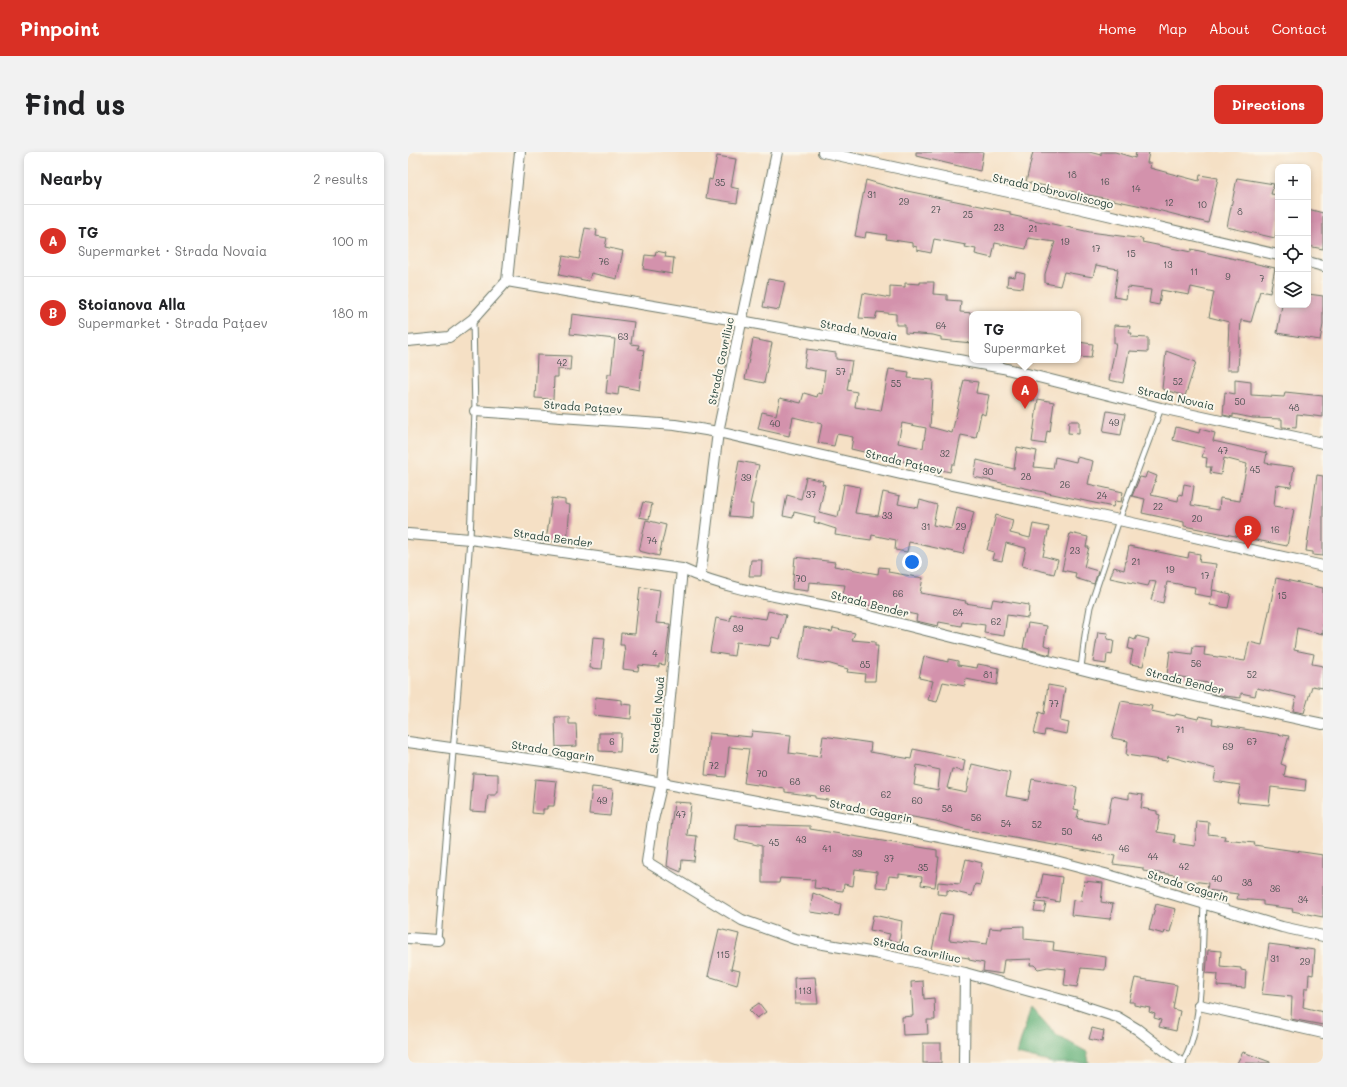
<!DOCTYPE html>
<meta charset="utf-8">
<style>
:root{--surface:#fff;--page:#f2f2f2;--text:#202124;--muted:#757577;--line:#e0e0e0;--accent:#d93025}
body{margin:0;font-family:Mali,sans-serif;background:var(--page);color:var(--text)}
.controls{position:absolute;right:12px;top:12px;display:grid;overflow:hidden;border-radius:8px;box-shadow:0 2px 6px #0003}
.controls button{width:36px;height:36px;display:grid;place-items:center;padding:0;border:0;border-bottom:1px solid var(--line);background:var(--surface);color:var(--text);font:20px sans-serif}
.you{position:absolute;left:504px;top:410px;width:14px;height:14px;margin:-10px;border:3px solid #fff;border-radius:50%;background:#1a73e8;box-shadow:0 0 0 6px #1a73e833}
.badge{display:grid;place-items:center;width:26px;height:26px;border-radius:50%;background:var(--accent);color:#fff;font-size:13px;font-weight:700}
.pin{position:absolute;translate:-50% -33px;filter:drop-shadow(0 1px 2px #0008)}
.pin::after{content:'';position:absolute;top:21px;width:14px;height:12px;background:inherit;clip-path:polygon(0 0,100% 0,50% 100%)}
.popup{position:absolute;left:561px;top:159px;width:112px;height:52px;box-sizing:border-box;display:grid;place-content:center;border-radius:8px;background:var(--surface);filter:drop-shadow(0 1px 3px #0005);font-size:13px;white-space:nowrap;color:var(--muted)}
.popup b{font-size:15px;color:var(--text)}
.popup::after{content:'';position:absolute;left:50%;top:100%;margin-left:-8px;border:8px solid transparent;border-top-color:var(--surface)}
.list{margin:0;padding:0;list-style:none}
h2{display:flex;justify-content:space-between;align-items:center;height:52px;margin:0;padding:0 16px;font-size:17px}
h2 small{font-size:13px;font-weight:400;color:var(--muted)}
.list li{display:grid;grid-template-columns:26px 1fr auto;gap:12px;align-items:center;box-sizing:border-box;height:72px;padding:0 16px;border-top:1px solid var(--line)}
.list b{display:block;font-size:15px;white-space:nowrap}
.list p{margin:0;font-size:13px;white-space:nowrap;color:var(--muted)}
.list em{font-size:13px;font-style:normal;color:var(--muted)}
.icon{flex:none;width:22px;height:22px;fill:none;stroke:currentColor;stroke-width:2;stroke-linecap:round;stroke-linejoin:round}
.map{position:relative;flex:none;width:915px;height:911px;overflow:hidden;border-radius:8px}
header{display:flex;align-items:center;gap:24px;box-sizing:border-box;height:56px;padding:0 20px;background:var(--accent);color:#fff}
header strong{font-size:19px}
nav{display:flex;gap:22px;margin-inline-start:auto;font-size:14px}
.intro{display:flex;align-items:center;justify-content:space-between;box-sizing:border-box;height:96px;padding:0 24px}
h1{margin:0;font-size:28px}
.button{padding:10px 18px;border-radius:8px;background:var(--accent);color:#fff;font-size:14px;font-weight:700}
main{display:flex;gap:24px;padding:0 24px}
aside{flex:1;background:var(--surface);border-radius:8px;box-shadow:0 2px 6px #0003}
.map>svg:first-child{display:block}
.forest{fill:#68b37c;stroke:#447858}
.building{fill:#d392ac;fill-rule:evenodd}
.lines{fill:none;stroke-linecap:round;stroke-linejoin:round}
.lane-casing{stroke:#6a7667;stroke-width:7}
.street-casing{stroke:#6a7667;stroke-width:12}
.lane{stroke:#fff;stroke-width:5}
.street{stroke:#fff;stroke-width:10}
.labels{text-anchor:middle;stroke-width:4;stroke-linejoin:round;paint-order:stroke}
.number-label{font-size:9px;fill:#4c5252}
.street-label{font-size:11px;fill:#1f3d34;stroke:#fbf7ec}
</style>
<header>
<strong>Pinpoint</strong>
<nav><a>Home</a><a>Map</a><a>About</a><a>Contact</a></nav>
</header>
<div class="intro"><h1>Find us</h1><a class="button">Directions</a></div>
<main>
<aside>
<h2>Nearby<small>2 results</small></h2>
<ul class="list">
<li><span class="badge">A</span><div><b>TG</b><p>Supermarket · Strada Novaia</p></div><em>100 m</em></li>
<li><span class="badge">B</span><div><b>Stoianova Alla</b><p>Supermarket · Strada Pațaev</p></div><em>180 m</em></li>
</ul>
</aside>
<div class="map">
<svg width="915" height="911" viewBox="0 0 915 911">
<rect width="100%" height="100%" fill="#fbf7ec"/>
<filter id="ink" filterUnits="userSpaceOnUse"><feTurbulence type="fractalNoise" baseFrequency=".025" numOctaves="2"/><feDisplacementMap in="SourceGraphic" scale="8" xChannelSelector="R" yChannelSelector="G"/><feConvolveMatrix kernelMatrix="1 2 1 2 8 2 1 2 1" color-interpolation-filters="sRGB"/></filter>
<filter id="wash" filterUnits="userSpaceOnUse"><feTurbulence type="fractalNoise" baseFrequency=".012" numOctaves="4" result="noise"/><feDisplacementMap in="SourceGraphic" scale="16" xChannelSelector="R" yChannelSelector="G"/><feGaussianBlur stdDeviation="0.9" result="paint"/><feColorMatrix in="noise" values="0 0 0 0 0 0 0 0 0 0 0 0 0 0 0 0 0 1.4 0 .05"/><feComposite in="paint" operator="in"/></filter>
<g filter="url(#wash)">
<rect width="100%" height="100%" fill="#f5e0c5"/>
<path class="forest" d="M623,855L648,883L679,900L681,911H645L609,902Z"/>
<g id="blocks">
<g class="building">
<path d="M508,0H575L572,19L508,4Z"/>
<path d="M625,0H681L693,3V0H707L727,6L728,0H741L739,11H743L742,16L791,29L792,23L810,26L800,71L734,54L618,30Z"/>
<path d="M309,4L328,7L323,35L331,37L329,51L298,46L301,27L304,28Z"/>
<path d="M829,26L866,32L863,42L870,43V68L867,86L819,75Z"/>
<path d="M458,28L489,37L602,60V63L682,80L735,87L734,90L783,100V97L867,116L862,141L852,139L843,170L833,168L830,218H819L821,170L801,165L806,140L783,135L781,143L753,138L751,153L741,151L743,138L720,135L718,147L706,145L710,117L688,113L685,125L656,120L652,134L637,131V122L647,90L620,86L618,97L587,91L584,106L567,102L568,97L557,95L558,93L526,87L523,101L509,98V95L505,94V91L478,87L479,83L458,80L457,86L447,84Z"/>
<path d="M900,57L915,61V97L900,94Z"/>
<path d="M177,76L189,78L188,84L199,86L197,95L215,99L209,127L183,121L181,129L151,123L155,104L171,107Z"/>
<path d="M248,99L258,101L257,105L266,106L264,122L235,117L237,103L247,104Z"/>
<path d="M608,120L617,122L615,136L599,134L600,124L607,125Z"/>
<path d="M360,127L377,130L371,158L355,155Z"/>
<path d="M512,130H526L525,142L539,143V148L553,149L552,160L565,161L564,191L533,188V185L525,183L497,181V173H488V162L469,160L467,167L451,166L455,141L482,146V134L497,135V131L512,132Z"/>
<path d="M900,142L915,144V173L912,188L869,181L874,153H900Z"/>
<path d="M164,162L226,170L223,192L231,193L230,197L236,198L231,238L211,234L210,243L198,241L200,222H203L207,187L162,182Z"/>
<path d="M706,173L722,174L721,181H724L723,185L740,186V200L721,199L715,231L701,228L708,191H706Z"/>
<path d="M345,187L364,191L356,231L337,227Z"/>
<path d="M670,190L685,192L683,206L670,205Z"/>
<path d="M399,197L428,201V207L444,209L439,238L449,240L447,255L473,259L481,217L501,220L500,226L525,228L522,275L544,281L556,228L570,230L568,241L581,243L577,263L573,261L568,286L553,283L547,312H544L542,320L443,297L445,285L429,282L426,294L410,291L414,272L385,265L381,284L350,277L354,260L368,263L372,246L393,251L396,241L409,245L410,241L414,242L417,219L396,215ZM494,271L518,276L515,296L490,291Z"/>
<path d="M758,199L788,210L777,244L754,237Z"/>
<path d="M129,203L163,204L162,218L150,217V225H146L145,247L127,246Z"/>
<path d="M827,228L843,230V243L876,245L877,240L915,244V265L889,262L888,276L874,275V267L845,266L825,262V265L815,263L817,240L827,242Z"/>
<path d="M618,232L628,234L626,249L615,247Z"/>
<path d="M630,247L646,250L642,280L639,279L637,292L624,290Z"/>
<path d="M699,259L717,262L713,283L695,280Z"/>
<path d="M661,269H671V282L660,281Z"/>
<path d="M768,275L791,281L792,277L807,281L805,289L859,301L857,311L886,315L883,335L868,333L866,354L886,357L879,394L776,374V370L734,361L737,347L724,344L732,325L737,326L739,320L749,324L743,343L770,349L771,342L774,343L776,332L786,334L783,353L811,358L812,346L832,349L839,312L816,306L813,323L802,321L803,315H798L799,306L794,305L797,296L765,288Z"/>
<path d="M609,295L629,299L626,315L645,317L647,305L668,310L669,305L685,309L680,332L715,340L713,350L707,349L705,355L566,325L569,308L606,317Z"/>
<path d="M331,309L351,313L342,352H345L344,366L321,364Z"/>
<path d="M909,323L915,324V404L905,403V400L898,399Z"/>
<path d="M398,325L415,329L414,332L417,333L411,360L430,365L436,332L452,335L447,361L470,364L475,340L492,344L490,352L510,356L512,348L529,353L525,373L544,377L549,355L566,360L555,402L501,390L499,400L487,398L488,388L464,383L463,388L427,383L428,377L406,370L407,365L386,360L385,366L375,364L379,343L393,347Z"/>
<path d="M144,346L157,348V352L162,353L159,391L138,389Z"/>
<path d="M235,350L244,352L241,367L231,365Z"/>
<path d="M588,363L605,368L602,381L622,386L625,372L641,375L635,404L650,408L646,422L614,414L618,396L598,391L594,409L584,407L586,400L579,398Z"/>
<path d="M238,368L258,373L251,404L231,399Z"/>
<path d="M662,381L680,385L678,395H681L676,415L690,419L686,432L667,426L668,421L654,418Z"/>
<path d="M721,394L780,406L781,400L792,402L791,410L808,412L803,445L786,442L787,435L759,430L755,451L743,448L748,430L742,429L740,434L702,426L706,415L716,418Z"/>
<path d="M387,405L427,410L426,414L470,422L471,415L481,416L480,420L515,426L512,441L558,449L557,451L583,455L585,447L621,453L620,466L599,463L596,484L576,481L577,473L554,470L553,474L531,470L530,474L508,469L509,463L434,448L437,433L401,430L400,439L384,437Z"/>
<path d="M343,408H354L353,424H341Z"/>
<path d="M868,426L915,436V482L889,476L886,498L906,502L904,512L915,514V536L904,534L896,561L885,559L888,545L849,536L847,544L833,541V546L817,544L802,541L803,531L780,529V526L759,523L762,499L784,502L785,494L797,495L796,503L837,509L841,490L854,493Z"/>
<path d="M232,435L252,438L248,471L262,472L257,513L251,512V515L231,513L230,519L215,517L217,500L216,493H212L213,481L227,482Z"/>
<path d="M805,438L823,442L820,456L802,453Z"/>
<path d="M360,459L378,463L372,487L364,485L361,494L328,490L326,504L302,500L308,466L322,469L323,462L358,467Z"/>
<path d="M620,471L639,474L636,493L643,495L642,503L615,496Z"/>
<path d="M396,475L424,480L425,476L447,481L444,488L467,490V494H470L467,529H456L457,522L439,520L440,517L419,511V512L391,507Z"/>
<path d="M690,480L700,481L699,487L706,488L704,503L699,502L698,512L685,510Z"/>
<path d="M729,484L741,487L735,514L722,512L725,498L720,497L722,486L727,488Z"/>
<path d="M185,485L197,486L194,517L182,516Z"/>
<path d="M516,504L540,510V507L550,509V513L569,516L570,512L591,516L589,533L558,527L557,534L535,530L529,550L520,548L525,529L511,526Z"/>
<path d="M640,533L657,536L652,569L661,571L659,582L637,578L636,584L626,582L631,560L636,562Z"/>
<path d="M188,545L214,548V552L224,553L223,567L186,563Z"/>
<path d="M713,549L744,554L743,559L767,564L768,562L790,567L791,564L805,567L804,572L881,584L873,612L878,614L876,624L898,628L897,639L863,635L861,653L829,650L832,633L806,629L808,617L760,604L759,609L718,603L720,589L704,586Z"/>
<path d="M147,565H161V572H168L169,594L148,595Z"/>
<path d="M344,579L383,583L381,601L412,605L415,584L463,591L462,600L503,607L505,597L557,608L555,619L544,617L539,636L558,640L564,612L602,621L598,644L620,648L624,627L669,635L666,657L671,658L669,666L671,667L699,672L704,644L721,647V641L735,643L733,656L749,659V662L752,663L749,680L767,683L766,691L787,694L789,669L801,670L800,682L817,684L816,688L847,691L846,693L915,703V765L884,759L885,757L855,753V749L829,747L830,742L799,738L800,731L767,727V723L735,719V716L705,712L707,704L556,677L528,669L436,653L437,651L407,646V644L377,640V637L336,631L341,597L321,595L318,625L297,623L301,581L343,585ZM509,613L532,618L530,638L506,633Z"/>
<path d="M191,581H213L212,600L191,599Z"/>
<path d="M65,621L90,622V641H88V643H80L78,660L62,659Z"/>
<path d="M127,627L149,629L146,654H139V657H135V662L124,661Z"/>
<path d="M184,635L205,637L202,664L181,662Z"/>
<path d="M266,650L283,651L279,683L289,684L286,709L274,708L273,720L259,714Z"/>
<path d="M329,672L402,674V677L529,698V705H531L527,735L513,733L514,725L491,722V725L481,724L479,736L468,735L469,720L447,717L445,734L436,732L435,739L406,736L407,728L372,726L371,731H354V694L327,688Z"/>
<path d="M558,707L574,711L573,717L575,718L572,733L567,732L564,744L539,738V743L529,742L530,730L552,732Z"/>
<path d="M635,722L654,725L651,750L630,746Z"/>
<path d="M676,729L695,731L693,750L705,752L702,767L663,763L665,748L673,749Z"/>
<path d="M405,741L433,752L431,764L402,760Z"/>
<path d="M628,750L638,751L636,760L626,759Z"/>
<path d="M748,752L768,757L762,780L757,779L756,782L741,778Z"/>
<path d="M532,761L545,763L541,788L579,792L582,776L594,777V775L616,774V787L646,790L645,798L698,805L697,818L673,816L669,835L656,833L658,817L640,815L630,817L626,813H622L623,807L596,808L594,822L575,819L576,811L561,808V806L547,804V802L524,798Z"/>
<path d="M465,763L494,769L492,790L480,788L482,782L462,778Z"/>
<path d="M311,777L331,782L323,817L332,819L329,833L300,824Z"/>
<path d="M861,792L907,798L905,823L901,822L900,836H897L895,855L915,860V873L883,867L884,845L854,842Z"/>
<path d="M800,798L813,799L812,814L833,816V818L838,819L837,836L809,834L810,822L798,821Z"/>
<path d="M407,825L410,852H387L386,826Z"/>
<path d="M727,826L769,833L765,857L772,859L768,879L751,875L753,868L746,866L747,862L741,860L742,856L726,853V850H721Z"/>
<path d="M515,829L516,847L526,846L527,868H519L520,882L495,883L494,865L505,864L503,830Z"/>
<path d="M351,851L358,860L349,866L341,858Z"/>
<path d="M684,876L696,879L694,890L681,887Z"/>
<rect x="515" y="891" width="18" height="20"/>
<path d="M835,900L862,910V911H829Z"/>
</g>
</g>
</g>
<g filter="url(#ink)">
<use href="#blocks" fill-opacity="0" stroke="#6a7667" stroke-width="1"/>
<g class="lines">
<defs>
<g id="lane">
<path d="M673,516L677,483L682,455L711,368L753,256"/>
<path d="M30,788L62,387L67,259L65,168"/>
<path d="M774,911C796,881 794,790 796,752"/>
</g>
<g id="street">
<path d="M415,0L610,42L870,103"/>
<path d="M900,110L915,114"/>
<path d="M99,129L333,169L595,216L753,256L915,291"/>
<path d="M99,129L112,0"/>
<path d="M0,189L41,185L65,167L99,129"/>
<path d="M67,259L267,273L310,280L497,323L711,368L915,414"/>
<path d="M0,382L62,387L274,417C326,441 397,448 454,462C607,501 760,540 915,572"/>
<path d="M274,417L254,630L245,668L239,710L334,768L387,787L467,801L557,821L669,852L709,865L729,877L773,911"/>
<path d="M292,425L310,280L369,0"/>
<path d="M0,590L149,611L459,670L644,708L697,722L874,775L915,784"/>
<path d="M0,786L30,788"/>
<path d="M791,853L915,881"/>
<path d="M556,911L557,821"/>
</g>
</defs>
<use href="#lane" class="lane-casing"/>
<use href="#street" class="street-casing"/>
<use href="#lane" class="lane"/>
<use href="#street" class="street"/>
</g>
</g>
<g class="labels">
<g class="number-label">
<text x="664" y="26">18</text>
<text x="697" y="33">16</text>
<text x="312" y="34">35</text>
<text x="728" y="40">14</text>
<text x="464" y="46">31</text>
<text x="496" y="53">29</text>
<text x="761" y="54">12</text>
<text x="794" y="56">10</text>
<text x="528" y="61">27</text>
<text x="832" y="63">8</text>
<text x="560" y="66">25</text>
<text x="591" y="79">23</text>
<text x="625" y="80">21</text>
<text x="657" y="93">19</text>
<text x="688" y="100">17</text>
<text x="723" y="105">15</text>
<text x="196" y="113">76</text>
<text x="760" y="116">13</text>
<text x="786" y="123">11</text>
<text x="820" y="128">9</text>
<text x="854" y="130">7</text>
<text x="533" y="177">64</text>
<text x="215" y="188">63</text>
<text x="154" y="214">42</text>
<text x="433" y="223">57</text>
<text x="770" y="233">52</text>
<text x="488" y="235">55</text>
<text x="832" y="253">50</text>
<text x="886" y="259">48</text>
<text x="706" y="274">49</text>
<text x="367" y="275">40</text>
<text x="815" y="302">47</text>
<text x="537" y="305">32</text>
<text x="847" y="321">45</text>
<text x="580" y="323">30</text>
<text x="618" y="328">28</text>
<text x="338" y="329">39</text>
<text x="657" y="336">26</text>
<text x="403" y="346">37</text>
<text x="694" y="347">24</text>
<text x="750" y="358">22</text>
<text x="479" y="367">33</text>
<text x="789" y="370">20</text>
<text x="518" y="378">31</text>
<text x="553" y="378">29</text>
<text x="867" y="381">16</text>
<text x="244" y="392">74</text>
<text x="667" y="402">23</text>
<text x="728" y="413">21</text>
<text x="762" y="421">19</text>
<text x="797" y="427">17</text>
<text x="393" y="430">70</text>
<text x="490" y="445">66</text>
<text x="874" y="447">15</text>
<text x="550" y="464">64</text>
<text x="588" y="473">62</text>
<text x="330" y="480">89</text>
<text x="247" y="505">4</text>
<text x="788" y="515">56</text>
<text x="457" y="516">85</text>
<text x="580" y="526">81</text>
<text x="844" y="526">52</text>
<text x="646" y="555">77</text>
<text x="772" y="581">71</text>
<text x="204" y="593">6</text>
<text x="844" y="593">67</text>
<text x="820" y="598">69</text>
<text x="306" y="617">72</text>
<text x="354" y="625">70</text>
<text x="387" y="633">68</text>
<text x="417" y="640">66</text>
<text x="478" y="646">62</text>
<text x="194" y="652">49</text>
<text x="509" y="652">60</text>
<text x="539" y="660">58</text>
<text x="273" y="666">47</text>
<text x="568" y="669">56</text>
<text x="598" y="675">54</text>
<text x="629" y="676">52</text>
<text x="659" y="683">50</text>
<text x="689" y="689">48</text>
<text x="393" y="691">43</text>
<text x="366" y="694">45</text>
<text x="419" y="700">41</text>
<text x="716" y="700">46</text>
<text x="449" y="705">39</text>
<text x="745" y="708">44</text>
<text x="481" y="710">37</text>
<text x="776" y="718">42</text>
<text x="515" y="719">35</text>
<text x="809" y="730">40</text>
<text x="839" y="734">38</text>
<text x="867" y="740">36</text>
<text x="895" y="751">34</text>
<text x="315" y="806">115</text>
<text x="867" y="810">31</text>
<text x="897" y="813">29</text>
<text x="397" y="842">113</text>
</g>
<g class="street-label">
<text transform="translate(645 39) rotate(13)" y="4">Strada Dobrovoliscogo</text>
<text transform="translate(451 178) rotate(10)" y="4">Strada Novaia</text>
<text transform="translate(313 209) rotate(-78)" y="4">Strada Gavriliuc</text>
<text transform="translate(768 246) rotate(12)" y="4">Strada Novaia</text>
<text transform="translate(175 255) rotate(4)" y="4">Strada Pațaev</text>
<text transform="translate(496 310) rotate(13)" y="4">Strada Pațaev</text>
<text transform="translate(145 386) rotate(8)" y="4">Strada Bender</text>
<text transform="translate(462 452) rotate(14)" y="4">Strada Bender</text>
<text transform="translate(777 529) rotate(14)" y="4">Strada Bender</text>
<text transform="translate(249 563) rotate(-85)" y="4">Stradela Nouă</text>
<text transform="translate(145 599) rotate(9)" y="4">Strada Gagarin</text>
<text transform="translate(463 659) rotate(11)" y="4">Strada Gagarin</text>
<text transform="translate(780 734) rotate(17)" y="4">Strada Gagarin</text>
<text transform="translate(509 798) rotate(12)" y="4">Strada Gavriliuc</text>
</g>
</g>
</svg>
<div class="controls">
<button>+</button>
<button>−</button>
<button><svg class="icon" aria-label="locate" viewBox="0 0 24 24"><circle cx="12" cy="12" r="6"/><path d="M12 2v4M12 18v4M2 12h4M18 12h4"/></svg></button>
<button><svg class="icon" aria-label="layers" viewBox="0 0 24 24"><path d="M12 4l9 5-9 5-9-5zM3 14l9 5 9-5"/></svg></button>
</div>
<div class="you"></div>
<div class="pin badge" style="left:617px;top:257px">A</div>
<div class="popup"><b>TG</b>Supermarket</div>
<div class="pin badge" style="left:840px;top:397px">B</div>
</div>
</main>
